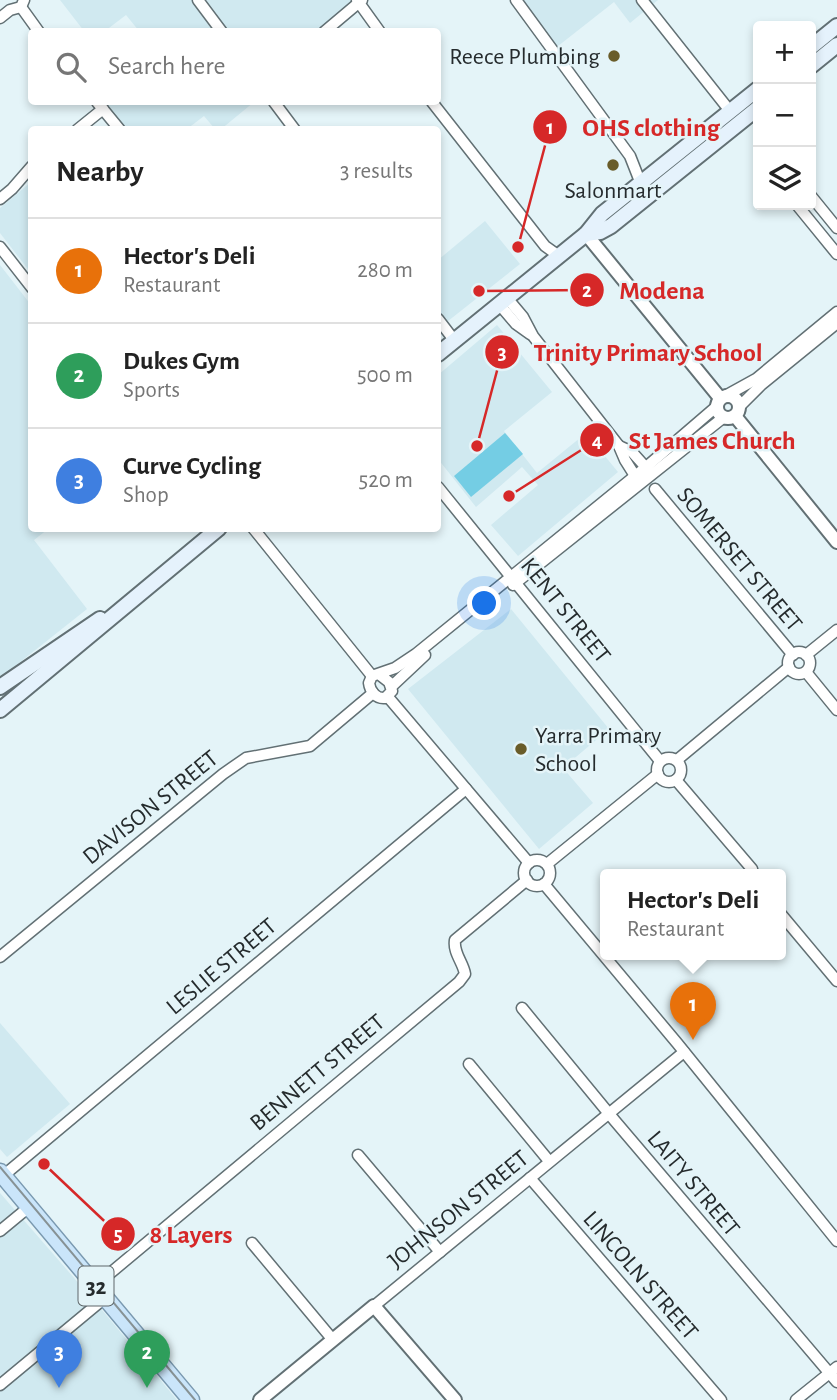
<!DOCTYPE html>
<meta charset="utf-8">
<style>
:root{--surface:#fff;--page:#f6f6f6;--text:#222;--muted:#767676;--line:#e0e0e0;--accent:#0f766e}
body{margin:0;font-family:"Alegreya Sans",sans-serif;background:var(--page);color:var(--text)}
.controls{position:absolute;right:21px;top:21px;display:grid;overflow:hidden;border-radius:7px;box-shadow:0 4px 10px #0003}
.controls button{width:63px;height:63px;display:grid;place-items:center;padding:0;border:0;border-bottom:2px solid var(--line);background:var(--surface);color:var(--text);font:35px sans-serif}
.you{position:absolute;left:485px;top:604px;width:24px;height:24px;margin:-18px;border:5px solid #fff;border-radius:50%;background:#1a73e8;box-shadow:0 0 0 10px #1a73e833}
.badge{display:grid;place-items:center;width:46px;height:46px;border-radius:50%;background:var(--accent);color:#fff;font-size:23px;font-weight:700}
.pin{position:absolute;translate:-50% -58px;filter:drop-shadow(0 2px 4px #0008)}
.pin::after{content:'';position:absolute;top:37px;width:24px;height:21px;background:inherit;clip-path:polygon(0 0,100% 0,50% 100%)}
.popup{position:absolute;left:600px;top:869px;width:186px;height:91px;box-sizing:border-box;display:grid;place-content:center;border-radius:7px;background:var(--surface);filter:drop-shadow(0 2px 5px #0005);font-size:23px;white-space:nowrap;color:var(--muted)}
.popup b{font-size:26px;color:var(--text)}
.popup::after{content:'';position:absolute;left:50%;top:100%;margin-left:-14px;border:14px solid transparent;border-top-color:var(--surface)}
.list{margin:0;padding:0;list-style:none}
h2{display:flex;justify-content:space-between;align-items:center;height:91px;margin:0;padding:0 28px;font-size:30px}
h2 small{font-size:23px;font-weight:400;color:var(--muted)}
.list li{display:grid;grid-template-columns:46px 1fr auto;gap:21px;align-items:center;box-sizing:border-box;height:105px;padding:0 28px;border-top:2px solid var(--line)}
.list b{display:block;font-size:26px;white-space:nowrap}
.list p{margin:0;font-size:23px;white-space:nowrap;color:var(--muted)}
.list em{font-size:23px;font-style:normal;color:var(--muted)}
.icon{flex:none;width:38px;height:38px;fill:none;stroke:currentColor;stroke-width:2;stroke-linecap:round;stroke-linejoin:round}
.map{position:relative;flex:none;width:837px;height:1400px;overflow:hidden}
.search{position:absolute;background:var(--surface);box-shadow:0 4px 10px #0003;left:28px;top:28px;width:413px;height:77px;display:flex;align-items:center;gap:18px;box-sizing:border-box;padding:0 24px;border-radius:7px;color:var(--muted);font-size:26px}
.panel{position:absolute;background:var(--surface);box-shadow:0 4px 10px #0003;left:28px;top:126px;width:413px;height:406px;border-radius:7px}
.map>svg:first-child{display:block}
.built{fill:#d0e9f0}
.grass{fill:#74cde4}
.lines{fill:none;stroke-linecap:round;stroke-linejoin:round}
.minor-casing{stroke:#627074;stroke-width:13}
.tertiary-casing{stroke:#627074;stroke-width:16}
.secondary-casing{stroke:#627074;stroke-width:18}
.primary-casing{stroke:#7a99b0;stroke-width:19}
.minor{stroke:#fff;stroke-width:10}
.tertiary{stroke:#fff;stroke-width:12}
.secondary{stroke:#e5f2fc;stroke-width:14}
.primary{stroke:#cae5fa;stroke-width:16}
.tram{stroke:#879295;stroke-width:2}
.poi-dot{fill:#695c29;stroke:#e4f4f8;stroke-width:2.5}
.labels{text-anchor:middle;stroke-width:5;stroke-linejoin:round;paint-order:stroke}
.shield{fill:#e4f4f8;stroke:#5e676a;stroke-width:2}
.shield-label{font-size:23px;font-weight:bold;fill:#252b2d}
.poi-label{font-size:24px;fill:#252b2d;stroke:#e4f4f8;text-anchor:end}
.street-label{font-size:24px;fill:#252b2d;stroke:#e4f4f8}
.leader{fill:none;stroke:#d62828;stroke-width:2.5}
.callout-dot{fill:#d62828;stroke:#e4f4f8;stroke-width:2.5}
.mark-label{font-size:21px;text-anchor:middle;font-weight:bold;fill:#fff}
.callout-label{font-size:26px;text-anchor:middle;font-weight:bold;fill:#d62828;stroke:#e4f4f8;stroke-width:5;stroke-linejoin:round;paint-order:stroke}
</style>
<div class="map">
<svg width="837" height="1400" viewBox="0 0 837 1400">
<rect width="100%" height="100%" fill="#e4f4f8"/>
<g class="built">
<path d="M60,0H362L324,32L139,31L126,15L105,31H84Z"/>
<path d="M516,0H658L630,23L614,2L553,50Z"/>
<path d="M97,102H254L220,130L215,129L204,116L187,129H120Z"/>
<path d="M31,182V273L0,233V208Z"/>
<path d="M485,221L520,264L438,329V260Z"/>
<path d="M0,265L31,305L32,528L48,529L34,540L87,609L0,678Z"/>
<path d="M497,325L552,392L504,431L537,473L586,433L618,472L518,556L491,525L538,485L522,467L476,507L438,459V375Z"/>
<path d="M511,609L609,729L563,768L593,803L539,849L408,689Z"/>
<path d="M0,1023L70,1104L7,1157L0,1149Z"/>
<path d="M0,1193L102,1310L177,1400H0Z"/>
</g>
<path class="grass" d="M505,433L523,454L471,497L454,476Z"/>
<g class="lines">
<defs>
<g id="minor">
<path d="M198,0L222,32"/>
<path d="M357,0L380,32"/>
<path d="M516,0L630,156L641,184"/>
<path d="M642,0L730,111"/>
<path d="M21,7L39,32"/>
<path d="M0,18L10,10L21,7L24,0"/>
<path d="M324,32L362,0"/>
<path d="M97,102L120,130"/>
<path d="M274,102L295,130"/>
<path d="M432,102L545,246L559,256"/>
<path d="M77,130L103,109"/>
<path d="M811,196L837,228"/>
<path d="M0,199L12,189L32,166"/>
<path d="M797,205L837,254"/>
<path d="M0,247L32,288"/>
<path d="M507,298L523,317L533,336L619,446L625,460L637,479"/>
<path d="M499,304L516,324L530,334"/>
<path d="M438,319L454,340"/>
<path d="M727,395L756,379L837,312"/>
<path d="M739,407L761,385L837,323"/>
<path d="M619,446L632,452L650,472"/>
<path d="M438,487L660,761"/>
<path d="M655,489L793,655"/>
<path d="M253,528L372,676"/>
<path d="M513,585L724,417"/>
<circle cx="799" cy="663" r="11"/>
<path d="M806,655L837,630"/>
<path d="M806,672L837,710"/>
<path d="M380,675L389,682L392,691L385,698C376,699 370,691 369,683L372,676L395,668L416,654L645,468L716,407"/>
<path d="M392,686L425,655"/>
<path d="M388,697L529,863"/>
<circle cx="669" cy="770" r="12"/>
<path d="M677,760L789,667"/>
<path d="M676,780L752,869L753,874"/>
<circle cx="537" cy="873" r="13"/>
<path d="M547,864L658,774"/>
<path d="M544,884L677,1043L837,1241"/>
<path d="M780,913L837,981"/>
<path d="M0,957L223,774L246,758L310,746L373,693"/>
<path d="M522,1008L615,1121L837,1382"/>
<path d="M469,1064L549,1161"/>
<path d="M358,1155L440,1252"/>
<path d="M3,1176L466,789"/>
<path d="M530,1178L721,1400"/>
<path d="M0,1231L29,1207"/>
<path d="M252,1243L333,1340"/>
<path d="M96,1285L459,982L465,974C463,962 453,953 455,940L527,880"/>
<path d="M374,1306L684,1052"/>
<path d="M0,1385L106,1297"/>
<path d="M796,1400L837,1367"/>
</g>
<g id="tertiary">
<path d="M586,234L720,398"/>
<circle cx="728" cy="407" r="11"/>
<path d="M735,416L837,542"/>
<path d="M260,1400L374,1306L455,1400"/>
</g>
<g id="secondary">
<path d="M811,47L837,26"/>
<path d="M811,66L837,45"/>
<path d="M586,234L600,232L611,226L758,108"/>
<path d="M438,354L586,234L602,214L758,89"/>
<path d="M0,687L100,619"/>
<path d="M0,710L219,528"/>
</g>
<path id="primary" d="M0,1172L191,1400"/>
</defs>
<use href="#minor" class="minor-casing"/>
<use href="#tertiary" class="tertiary-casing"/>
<use href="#secondary" class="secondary-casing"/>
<use href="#primary" class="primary-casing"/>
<use href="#minor" class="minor"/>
<use href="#tertiary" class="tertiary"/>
<use href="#secondary" class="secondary"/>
<use href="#primary" class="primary"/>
<path class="tram" d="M0,1167L195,1400"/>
</g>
<g class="poi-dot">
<circle cx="614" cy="56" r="7"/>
<circle cx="613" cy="165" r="7"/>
<circle cx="521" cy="749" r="7"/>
</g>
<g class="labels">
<rect class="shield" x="78.5" y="1266.5" width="35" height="39" rx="5"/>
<g class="shield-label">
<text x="96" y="1294">32</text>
</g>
<g class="poi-label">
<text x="600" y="64">Reece Plumbing</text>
<text x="613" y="198" text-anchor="middle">Salonmart</text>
<text x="535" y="743" text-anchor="start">Yarra Primary<tspan x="535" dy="28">School</tspan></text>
</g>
<g class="street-label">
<text transform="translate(740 559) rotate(50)" y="8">SOMERSET STREET</text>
<text transform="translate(566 610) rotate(51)" y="8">KENT STREET</text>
<text transform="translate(150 807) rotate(-39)" y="8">DAVISON STREET</text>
<text transform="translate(221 966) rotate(-40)" y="8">LESLIE STREET</text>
<text transform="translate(317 1072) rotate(-40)" y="8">BENNETT STREET</text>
<text transform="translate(694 1183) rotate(50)" y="8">LAITY STREET</text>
<text transform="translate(458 1209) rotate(-39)" y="8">JOHNSON STREET</text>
<text transform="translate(641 1275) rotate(49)" y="8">LINCOLN STREET</text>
</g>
</g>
<path class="leader" d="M518 247L550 127M479 291L587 290M477 446L502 352M509 496L597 440M44 1164L118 1234"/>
<g class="callout-dot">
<circle cx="518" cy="247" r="7"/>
<circle cx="479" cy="291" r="7"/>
<circle cx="477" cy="446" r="7"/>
<circle cx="509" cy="496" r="7"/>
<circle cx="44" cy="1164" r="7"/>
<circle cx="550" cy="127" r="18"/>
<circle cx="587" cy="290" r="18"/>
<circle cx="502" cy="352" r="18"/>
<circle cx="597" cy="440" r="18"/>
<circle cx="118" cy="1234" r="18"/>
</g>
<g class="mark-label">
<text x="550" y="134">1</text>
<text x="587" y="297">2</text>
<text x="502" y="359">3</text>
<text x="597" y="447">4</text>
<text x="118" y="1241">5</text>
</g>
<g class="callout-label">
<text x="651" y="136">OHS clothing</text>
<text x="662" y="299">Modena</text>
<text x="648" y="361">Trinity Primary School</text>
<text x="712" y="449">St James Church</text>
<text x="191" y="1243">8 Layers</text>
</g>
</svg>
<div class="controls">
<button>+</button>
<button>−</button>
<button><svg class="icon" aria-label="layers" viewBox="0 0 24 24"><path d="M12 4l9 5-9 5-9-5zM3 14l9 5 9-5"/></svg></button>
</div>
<div class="you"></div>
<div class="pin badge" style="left:693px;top:1040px;background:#e8710a">1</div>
<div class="popup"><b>Hector's Deli</b>Restaurant</div>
<div class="pin badge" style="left:147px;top:1388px;background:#2e9e5b">2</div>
<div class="pin badge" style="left:59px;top:1388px;background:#3f7fe0">3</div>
<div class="search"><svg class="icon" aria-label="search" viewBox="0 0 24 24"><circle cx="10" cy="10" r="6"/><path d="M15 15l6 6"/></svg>Search here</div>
<section class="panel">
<h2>Nearby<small>3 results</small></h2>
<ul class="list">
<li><span class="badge" style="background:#e8710a">1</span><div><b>Hector's Deli</b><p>Restaurant</p></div><em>280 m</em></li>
<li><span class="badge" style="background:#2e9e5b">2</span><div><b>Dukes Gym</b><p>Sports</p></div><em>500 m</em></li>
<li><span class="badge" style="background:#3f7fe0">3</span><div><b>Curve Cycling</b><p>Shop</p></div><em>520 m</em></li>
</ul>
</section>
</div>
